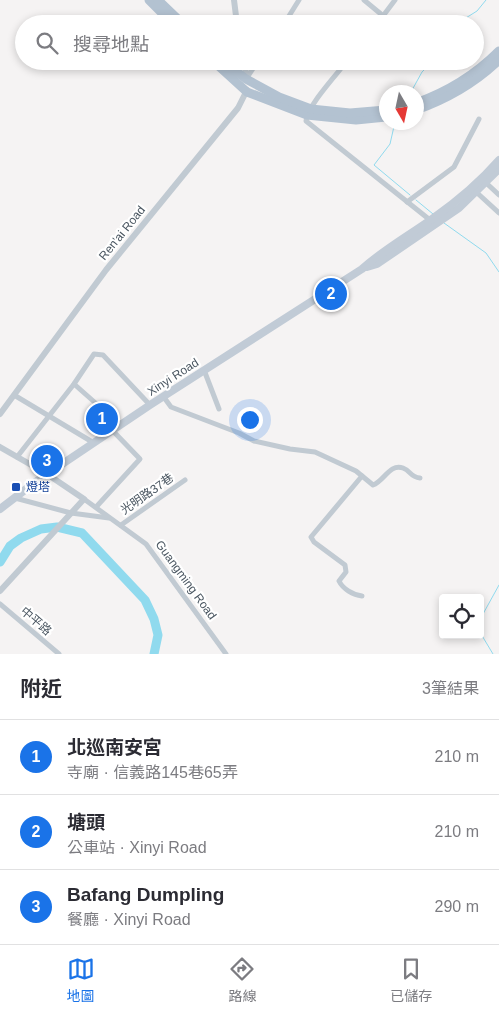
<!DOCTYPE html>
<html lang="zh-TW">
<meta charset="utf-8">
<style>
:root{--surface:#fff;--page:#f2f2f3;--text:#2b2b33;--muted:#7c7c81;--line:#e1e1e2;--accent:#1a73e8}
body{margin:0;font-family:Helvetica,"Noto Sans TC",sans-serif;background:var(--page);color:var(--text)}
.controls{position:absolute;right:15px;bottom:15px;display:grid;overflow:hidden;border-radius:5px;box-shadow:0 2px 8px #0003}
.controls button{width:45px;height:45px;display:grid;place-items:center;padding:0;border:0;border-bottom:1px solid var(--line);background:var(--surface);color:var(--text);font:25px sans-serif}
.compass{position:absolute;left:379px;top:85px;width:45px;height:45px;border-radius:50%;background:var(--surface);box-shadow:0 2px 8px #0003;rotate:171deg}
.you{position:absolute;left:249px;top:419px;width:18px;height:18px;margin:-12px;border:4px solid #fff;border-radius:50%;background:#1a73e8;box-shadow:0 0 0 8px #1a73e833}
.badge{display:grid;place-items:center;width:32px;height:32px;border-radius:50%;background:var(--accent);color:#fff;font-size:16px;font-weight:700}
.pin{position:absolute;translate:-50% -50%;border:2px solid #fff;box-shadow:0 1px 5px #0006}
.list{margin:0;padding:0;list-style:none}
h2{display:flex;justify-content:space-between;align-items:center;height:65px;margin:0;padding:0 20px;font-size:21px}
h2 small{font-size:16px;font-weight:400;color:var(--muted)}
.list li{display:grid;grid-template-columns:32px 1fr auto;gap:15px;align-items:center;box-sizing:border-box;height:75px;padding:0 20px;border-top:1px solid var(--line)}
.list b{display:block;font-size:19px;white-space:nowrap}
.list p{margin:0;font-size:16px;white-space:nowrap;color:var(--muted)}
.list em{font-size:16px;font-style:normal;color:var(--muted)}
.icon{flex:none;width:28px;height:28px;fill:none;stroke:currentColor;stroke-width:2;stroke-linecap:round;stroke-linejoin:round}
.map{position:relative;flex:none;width:499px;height:654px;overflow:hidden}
.search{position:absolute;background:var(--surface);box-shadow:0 2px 8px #0003;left:15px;right:15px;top:15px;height:55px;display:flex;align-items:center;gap:12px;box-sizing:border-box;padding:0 18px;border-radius:28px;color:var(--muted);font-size:19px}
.sheet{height:290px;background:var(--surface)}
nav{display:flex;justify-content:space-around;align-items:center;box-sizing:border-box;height:70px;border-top:1px solid var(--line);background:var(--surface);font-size:14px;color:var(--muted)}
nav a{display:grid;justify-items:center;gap:2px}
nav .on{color:var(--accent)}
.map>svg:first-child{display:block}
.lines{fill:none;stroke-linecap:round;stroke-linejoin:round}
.stream{stroke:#90daee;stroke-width:1}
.river{stroke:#90daee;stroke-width:9}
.minor{stroke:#c1cad2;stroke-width:5}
.tertiary{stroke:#c1cad2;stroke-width:6}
.secondary{stroke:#c1cbd6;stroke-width:8}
.primary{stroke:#b3c2d1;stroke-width:9}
.transit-dot{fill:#1a4fb4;stroke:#fff;stroke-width:2}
.labels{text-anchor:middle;stroke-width:4.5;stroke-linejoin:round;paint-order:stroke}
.street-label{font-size:12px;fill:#4a5661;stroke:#fff}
.transit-label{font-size:12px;fill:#164399;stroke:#fff;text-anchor:start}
</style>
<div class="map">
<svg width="499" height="654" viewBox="0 0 499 654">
<rect width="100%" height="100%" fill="#f5f3f3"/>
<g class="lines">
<g class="stream">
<path d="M459,24L461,21L477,11L486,0"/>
<path d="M411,92L422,72L433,61"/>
<path d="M395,122L390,144L374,165L410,195"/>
<path d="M416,200L433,214"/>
<path d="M444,223L486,253L499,272"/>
<path d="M493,654L481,634L483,614L499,585"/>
</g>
<path class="river" d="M0,562L10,546L21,538L41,529L57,527L82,533L145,600L154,619L158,635L154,654"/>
<g class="minor">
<path d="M364,0L393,24"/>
<path d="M284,24L299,0"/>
<path d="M377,24L395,0"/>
<path d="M347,61C337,74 307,106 306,121L430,220"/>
<path d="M246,79L258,61"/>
<path d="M483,180L499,195"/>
<path d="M474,190L499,213"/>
<path d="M407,202L454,167L479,119"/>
<path d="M204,370L219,409"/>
<path d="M74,384L100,407"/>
<path d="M14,395L94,443"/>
<path d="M163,396L171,407L239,433L254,441L290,449L315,452L356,471L373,485C384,481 390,463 403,468C411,471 410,477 420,478"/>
<path d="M17,457L74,384L94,354L103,355L150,405"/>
<path d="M15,498L71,513L109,518"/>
<path d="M84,499L146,544L226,654"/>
<path d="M97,506L140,459L113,431"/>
<path d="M121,525L185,480"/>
<path d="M362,596C353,595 343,589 339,581L346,572L345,565L314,542L311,537L362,476"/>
<path d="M0,604L59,654"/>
</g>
<g class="tertiary">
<path d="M234,0L237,24"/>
<path d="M245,61L246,80"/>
<path d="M0,414L106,270L238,108L247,90"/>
<path d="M0,447L47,474L84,499L0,591"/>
</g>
<g class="secondary">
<path d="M367,267L377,264L459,208L499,169"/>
<path d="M0,509L34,483L150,405L362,269C383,250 408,236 432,219C456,202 479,183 499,160"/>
</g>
<g class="primary">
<path d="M149,0L173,24"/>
<path d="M158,0L183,24"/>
<path d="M213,61L247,92L307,115L356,120L386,117"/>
<path d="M223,61L246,79L279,97L311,109L350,113L386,110"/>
<path d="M416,103C447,92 476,74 499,51"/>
<path d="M416,110C447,99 475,83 499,60"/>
</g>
</g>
<rect class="transit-dot" x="11" y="482" width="10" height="10" rx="2.5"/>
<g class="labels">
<g class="street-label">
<text transform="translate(122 233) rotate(-51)" y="4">Ren'ai Road</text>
<text transform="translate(173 377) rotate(-33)" y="4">Xinyi Road</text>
<text transform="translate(147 494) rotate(-35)" y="4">光明路37巷</text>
<text transform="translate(186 580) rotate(54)" y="4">Guangming Road</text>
<text transform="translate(36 621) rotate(41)" y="4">中平路</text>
</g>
<g class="transit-label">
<text x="26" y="491">燈塔</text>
</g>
</g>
</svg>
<div class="controls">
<button><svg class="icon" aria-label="locate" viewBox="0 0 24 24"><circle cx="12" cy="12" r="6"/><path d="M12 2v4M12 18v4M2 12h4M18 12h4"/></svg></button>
</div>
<svg class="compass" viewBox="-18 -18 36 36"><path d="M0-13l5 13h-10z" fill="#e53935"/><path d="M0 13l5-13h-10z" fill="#7c7c81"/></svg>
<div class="you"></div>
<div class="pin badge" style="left:102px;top:419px">1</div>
<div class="pin badge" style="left:331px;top:294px">2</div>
<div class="pin badge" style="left:47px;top:461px">3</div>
<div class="search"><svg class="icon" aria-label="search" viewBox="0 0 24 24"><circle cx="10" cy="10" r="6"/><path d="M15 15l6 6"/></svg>搜尋地點</div>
</div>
<section class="sheet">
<h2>附近<small>3筆結果</small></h2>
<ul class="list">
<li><span class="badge">1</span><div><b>北巡南安宮</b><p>寺廟 · 信義路145巷65弄</p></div><em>210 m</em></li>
<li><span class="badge">2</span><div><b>塘頭</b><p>公車站 · Xinyi Road</p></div><em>210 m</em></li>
<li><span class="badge">3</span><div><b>Bafang Dumpling</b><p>餐廳 · Xinyi Road</p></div><em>290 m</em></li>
</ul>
</section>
<nav>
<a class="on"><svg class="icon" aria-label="map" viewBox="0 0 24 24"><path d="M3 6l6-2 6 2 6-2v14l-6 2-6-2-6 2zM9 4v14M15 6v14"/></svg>地圖</a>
<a><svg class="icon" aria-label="directions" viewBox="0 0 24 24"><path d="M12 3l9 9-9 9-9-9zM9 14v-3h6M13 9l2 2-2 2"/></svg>路線</a>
<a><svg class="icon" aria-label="saved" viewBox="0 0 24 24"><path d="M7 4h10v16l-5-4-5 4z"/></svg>已儲存</a>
</nav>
